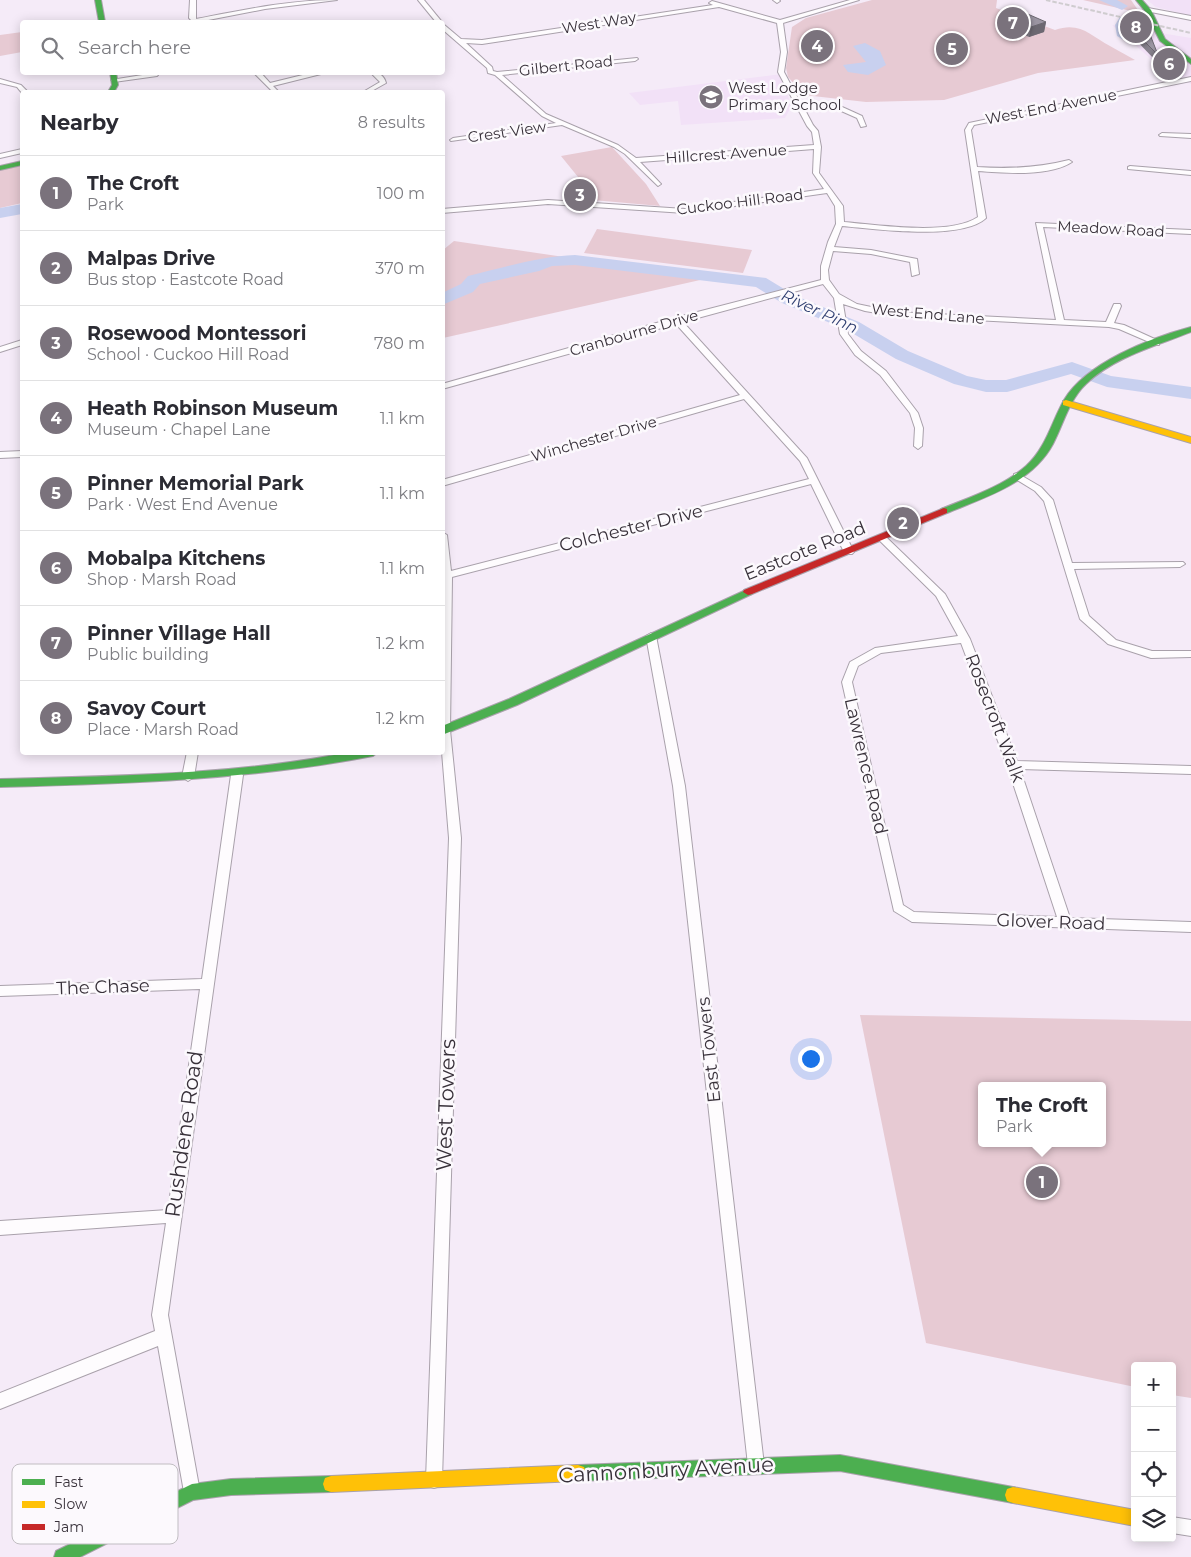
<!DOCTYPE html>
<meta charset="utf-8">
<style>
:root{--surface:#fff;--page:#f7f7f7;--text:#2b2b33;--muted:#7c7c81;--line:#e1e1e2;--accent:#7a727c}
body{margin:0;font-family:Montserrat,sans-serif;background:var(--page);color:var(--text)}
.controls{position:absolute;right:15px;bottom:15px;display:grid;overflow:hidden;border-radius:5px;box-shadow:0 2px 12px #0003}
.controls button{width:45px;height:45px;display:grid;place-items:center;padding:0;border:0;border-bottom:1px solid var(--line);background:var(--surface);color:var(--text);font:25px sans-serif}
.you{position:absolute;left:810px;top:1058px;width:18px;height:18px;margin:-12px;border:4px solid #fff;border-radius:50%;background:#1a73e8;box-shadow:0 0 0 8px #1a73e833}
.badge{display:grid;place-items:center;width:32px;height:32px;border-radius:50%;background:var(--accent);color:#fff;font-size:16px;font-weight:700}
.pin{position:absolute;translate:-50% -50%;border:2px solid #fff;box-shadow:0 1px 5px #0006}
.popup{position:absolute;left:978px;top:1082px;width:128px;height:65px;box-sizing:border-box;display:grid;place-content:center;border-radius:5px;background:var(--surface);filter:drop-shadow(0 1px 4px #0005);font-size:16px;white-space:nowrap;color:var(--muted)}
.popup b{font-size:19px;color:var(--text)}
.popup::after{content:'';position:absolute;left:50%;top:100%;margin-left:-10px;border:10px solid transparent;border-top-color:var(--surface)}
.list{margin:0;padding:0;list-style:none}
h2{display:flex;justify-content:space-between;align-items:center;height:65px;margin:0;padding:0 20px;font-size:21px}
h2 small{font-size:16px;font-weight:400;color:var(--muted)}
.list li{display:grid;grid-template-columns:32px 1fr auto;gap:15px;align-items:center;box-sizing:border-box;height:75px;padding:0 20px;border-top:1px solid var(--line)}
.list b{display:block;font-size:19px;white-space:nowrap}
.list p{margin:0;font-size:16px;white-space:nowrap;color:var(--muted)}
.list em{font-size:16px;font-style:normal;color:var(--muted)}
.icon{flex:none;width:28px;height:28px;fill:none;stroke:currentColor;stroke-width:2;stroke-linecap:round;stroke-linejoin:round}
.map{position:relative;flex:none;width:1191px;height:1557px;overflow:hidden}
.search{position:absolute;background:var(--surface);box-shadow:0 2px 12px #0003;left:20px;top:20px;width:425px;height:55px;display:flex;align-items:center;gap:12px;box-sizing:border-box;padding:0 18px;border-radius:5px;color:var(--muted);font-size:19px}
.panel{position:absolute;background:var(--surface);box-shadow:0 2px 12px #0003;left:20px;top:90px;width:425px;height:665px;border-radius:5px}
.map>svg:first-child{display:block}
.built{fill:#f2e1f7}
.green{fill:#e7cad3;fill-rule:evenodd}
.water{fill:#c8d0ef}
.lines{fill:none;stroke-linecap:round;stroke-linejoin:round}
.river{fill:#c8d0ef;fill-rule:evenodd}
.street-casing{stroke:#a9a1ab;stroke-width:2}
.fast-casing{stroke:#a9a1ab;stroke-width:2}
.slow-casing{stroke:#a9a1ab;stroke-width:2}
.jam-casing{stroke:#a9a1ab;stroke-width:2}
.street{fill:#fefcfe;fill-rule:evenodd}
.fast{fill:#4caf50;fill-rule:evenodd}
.slow{fill:#ffc107;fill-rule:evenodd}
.jam{fill:#c62828;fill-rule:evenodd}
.rail{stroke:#cfcccf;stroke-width:2;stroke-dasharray:4.5 2;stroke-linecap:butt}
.wall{fill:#85808b}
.shaded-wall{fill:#6c6871}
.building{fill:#9b95a2;stroke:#6c6871}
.labels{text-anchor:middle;stroke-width:5;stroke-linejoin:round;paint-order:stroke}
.far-street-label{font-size:15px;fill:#38313a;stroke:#fcf9fd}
.far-poi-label{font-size:15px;fill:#38313a;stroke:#fcf9fd;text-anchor:start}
.far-water-label{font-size:16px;font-style:italic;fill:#314172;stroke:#fcf9fd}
.street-label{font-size:18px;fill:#38313a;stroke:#fcf9fd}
.near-street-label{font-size:21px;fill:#38313a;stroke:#fcf9fd}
.key{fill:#fcf9fd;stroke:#c1bdc2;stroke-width:1}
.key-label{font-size:14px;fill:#38313a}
</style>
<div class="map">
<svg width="1191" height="1557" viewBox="0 0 1191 1557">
<rect width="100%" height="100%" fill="#f5ebf8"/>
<g class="built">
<path d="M1147,0H1191V16L1156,7Z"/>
<path d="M1112,25L1191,38V84L1151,59Z"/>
<path d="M782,74L791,107L785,118L681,125L678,101L640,105L629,93Z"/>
</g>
<g class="green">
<path d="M872,0H997L996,8L1055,30C1080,21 1091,36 1110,46C1118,51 1127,55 1135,60L1038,73L944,100L866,102L804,95L788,77L786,68L792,27L806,18Z"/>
<path d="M1083,0H1131L1140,13Z"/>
<path d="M22,32V52L0,56V35Z"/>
<path d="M612,147L646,184L660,206L593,200L597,194L591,193L561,156Z"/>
<path d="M22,166V203L0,208V170Z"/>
<path d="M597,229L752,250L743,273L584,253Z"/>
<path d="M454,241L709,278L443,338V250Z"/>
<path d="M860,1015L1191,1021V1398L1172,1395V1366H1135V1387L926,1343ZM982,1086H1102V1143H982Z"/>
</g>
<path class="water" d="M865,43L880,51L886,65L868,75L848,72L843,65L866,62L853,46Z"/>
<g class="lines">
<g class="river">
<path d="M1099,0H1117L1128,6L1122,10Z"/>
<path d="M1125,16L1131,20L1128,25L1131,36L1124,40L1117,36L1115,25L1120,17Z"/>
<path d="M22,204V214L0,218V208Z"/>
<path d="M575,255L766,278L794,295L859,322L908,351L967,376L986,380H1006L1072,362L1111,376L1191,387V399L1107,387L1071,374L1007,392H986L954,384L896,359L847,330L782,303L756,287L575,265L552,266L539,271L480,284L473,292L442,305V293L461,284L468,276C502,268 541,256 575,255Z"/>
</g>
<defs>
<g id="street">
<path d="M190,0H196V19C243,10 289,0 337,0L265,9L198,22H188L191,20L189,18Z"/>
<path d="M418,0H424L442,22H436Z"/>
<path d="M773,0H779L780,1L777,3Z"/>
<path d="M850,0H859L783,23L787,52L784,72L801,104L840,106L862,116L866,126L861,127L857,118L839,110L804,108L813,125L818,131L821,147L819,173L843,206L844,222C878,225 950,236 978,217L965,130L969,123L1191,77V81L974,125L971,130L977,167C1010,169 1038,168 1069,160L1072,162C1049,177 1005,173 978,171L986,218C961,241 875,229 842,226L834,247L871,250L917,259L919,274L912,276L910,262L871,254L833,251L828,270L829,280L839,294L857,304L895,312L1056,320L1036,223L1191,230V234L1043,227L1064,320L1106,322L1114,304H1120L1121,306L1114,323L1124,325L1159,341V345H1156L1119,329L1109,327L895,316L865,311L843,304L848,334L861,351L886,371L918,413L923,428L922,446L918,449L914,446L915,428L910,413L880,375L855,355L840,334L834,298L823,284L683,322L807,458L854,552L852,554H846L844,552L811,484L452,577L450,730L461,838L442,1480L440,1486L434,1488L428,1486L426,1480L449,838L442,752V532L447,535L451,571L809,479L800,461L744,399L442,486V480L740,395L676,324L442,389V384L674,318L821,280V266L828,242L836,224L835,206L827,193L685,213L548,204L442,213V209L548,200L685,209L824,189L813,173L814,149L640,162L660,183L661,184L658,186L625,154L614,147L562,125L451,141L450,140L453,138L556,123L542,116L495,75L488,73L487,68L442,29V23L461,39L482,40L713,5L709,3L712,1L780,20ZM719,7L777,23L781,52L778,72L807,126L812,132L814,145L636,158L618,145L546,114L502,75L635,61L638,59L637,58L497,72L493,71L492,67L466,43L482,44Z"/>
<path d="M1148,8L1191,16V20L1146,11Z"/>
<path d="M253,72H260L270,83L315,72H329L273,86L279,92H273Z"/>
<path d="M370,72C378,72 384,75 386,83L370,92H363L380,82Z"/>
<path d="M155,73L158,75L157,76L114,82L111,80Z"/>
<path d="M0,79L21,85L28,92L22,93L17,87L0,83Z"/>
<path d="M1162,133L1191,134V138L1160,136L1159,135Z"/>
<path d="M22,149V153L0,158V154Z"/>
<path d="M1130,166L1191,171V175L1128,169V167Z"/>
<path d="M22,340V345L0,352V347Z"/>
<path d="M22,451V457L0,458V452Z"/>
<path d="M1017,473L1041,487L1053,500L1072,563L1183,562L1185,564L1180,567L1074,569L1089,616L1116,640L1152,651H1191V657L1151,658L1108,644L1080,619L1044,501L1035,491L1014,478V474Z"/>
<path d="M883,536L886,537L945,594L970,639L1017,761L1191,766V774L1020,769L1070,918L1191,922V932L912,922L894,911L842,682L850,662L875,648L958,636L936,596L880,541V537ZM961,643L1007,765L1057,917L914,912L903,905L852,682L858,666L881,653Z"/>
<path d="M651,633L656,636L685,786L764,1465L762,1471L756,1473L750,1471L748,1465L673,786L646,636Z"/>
<path d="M187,752H198L194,777L188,781L182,777Z"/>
<path d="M237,771L243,775L168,1315L200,1492L198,1498L192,1500L186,1498L184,1492L158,1346L0,1409V1393L155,1331L152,1315L166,1223L0,1235V1221L168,1210L200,989L0,996V986L202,979L231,775Z"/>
<path d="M1172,1517L1191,1520V1536L1172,1533Z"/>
</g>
<g id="fast">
<path d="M95,0H101L105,22H99Z"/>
<path d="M1136,0H1142L1151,10L1165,39L1191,59V64L1160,41L1145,11Z"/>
<path d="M110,72H116L118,85L114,92H108L112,85Z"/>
<path d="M22,161V165L0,170V166Z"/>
<path d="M1191,327V332C1156,346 1114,357 1086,384C1069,400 1064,423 1053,444C1032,483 986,497 947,513H941V509C970,497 1002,487 1026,466C1046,448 1051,423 1064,400C1086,363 1150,338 1191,327Z"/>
<path d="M748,589L752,590L753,592L752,594L517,705L442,735V726L509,699Z"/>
<path d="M350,752H378L373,756C249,780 126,784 0,787V779C117,776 235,775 350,752Z"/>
<path d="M840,1455L1013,1487L1019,1489L1021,1495L1019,1501L1013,1503L840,1471L578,1481L572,1479L570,1473L572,1467L578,1465Z"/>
<path d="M331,1476L337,1478L339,1484L337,1490L331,1492L231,1495L193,1500L80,1557H54L56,1551L192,1484L231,1479Z"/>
</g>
<g id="slow">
<path d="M1066,400L1191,437V443L1063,405V401Z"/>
<path d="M578,1465L584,1467L586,1473L584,1479L578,1481L331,1492L325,1490L323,1484L325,1478L331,1476Z"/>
<path d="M1013,1487L1135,1510V1526L1013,1503L1007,1501L1005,1495L1007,1489Z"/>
</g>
<path id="jam" d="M944,508L947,509V513L752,594L748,595L743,592L744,590Z"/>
</defs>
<use href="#street" class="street-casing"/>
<use href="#fast" class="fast-casing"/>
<use href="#slow" class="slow-casing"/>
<use href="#jam" class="jam-casing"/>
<use href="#street" class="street"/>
<use href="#fast" class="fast"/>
<use href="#slow" class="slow"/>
<use href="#jam" class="jam"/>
<path class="rail" d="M1046,0L1191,33"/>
</g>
<g class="wall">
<path d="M1127,15L1158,55L1156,61L1132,36L1125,21Z"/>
<path d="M1008,17L1046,22L1044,32L1029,37L1006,26Z"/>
<path d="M810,38L831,52L830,57H829L828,61H816L810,43Z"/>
</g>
<path class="shaded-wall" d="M1046,22L1044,32L1029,37L1031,27Z"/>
<g class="building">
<path d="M1023,12L1046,22L1031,27L1008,17Z"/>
<path d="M1127,15L1144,19L1158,55L1133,30Z"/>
<path d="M810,38H826L831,52H828L829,56H816Z"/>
</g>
<defs>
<symbol id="school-disc" viewBox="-11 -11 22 22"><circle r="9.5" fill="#7a727c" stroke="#fcf9fd"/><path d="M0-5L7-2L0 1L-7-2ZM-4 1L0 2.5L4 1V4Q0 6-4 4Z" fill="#fff"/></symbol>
</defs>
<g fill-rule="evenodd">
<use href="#school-disc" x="697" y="83" width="28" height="28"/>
</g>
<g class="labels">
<g class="far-street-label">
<text transform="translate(599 23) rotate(-9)" y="5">West Way</text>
<text transform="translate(566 66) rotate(-6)" y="5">Gilbert Road</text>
<text transform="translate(1051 107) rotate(-11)" y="5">West End Avenue</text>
<text transform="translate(507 132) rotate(-8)" y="5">Crest View</text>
<text transform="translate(726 154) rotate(-4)" y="5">Hillcrest Avenue</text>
<text transform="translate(740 202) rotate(-7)" y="5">Cuckoo Hill Road</text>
<text transform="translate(1111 229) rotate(3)" y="5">Meadow Road</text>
<text transform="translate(928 314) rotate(5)" y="5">West End Lane</text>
<text transform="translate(634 333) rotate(-16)" y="5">Cranbourne Drive</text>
<text transform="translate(594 439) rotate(-16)" y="5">Winchester Drive</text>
</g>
<g class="far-poi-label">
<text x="728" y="93">West Lodge<tspan x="728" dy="17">Primary School</tspan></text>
</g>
<g class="far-water-label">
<text transform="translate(820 311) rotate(25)" y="6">River Pinn</text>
</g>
<g class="street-label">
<text transform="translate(631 528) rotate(-14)" y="6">Colchester Drive</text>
<text transform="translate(805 551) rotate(-22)" y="6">Eastcote Road</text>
<text transform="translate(995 718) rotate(69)" y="6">Rosecroft Walk</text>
<text transform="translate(866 766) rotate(77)" y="6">Lawrence Road</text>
<text transform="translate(1051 922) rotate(2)" y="6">Glover Road</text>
<text transform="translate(103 987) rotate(-2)" y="6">The Chase</text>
<text transform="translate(709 1050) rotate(-96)" y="6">East Towers</text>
</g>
<g class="near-street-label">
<text transform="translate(446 1105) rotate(-88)" y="7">West Towers</text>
<text transform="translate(184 1134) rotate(-82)" y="7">Rushdene Road</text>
<text transform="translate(666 1470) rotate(-3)" y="7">Cannonbury Avenue</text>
</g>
</g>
<rect x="12" y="1464" width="166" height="80" rx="8" class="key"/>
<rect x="22" y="1479" width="23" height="6" fill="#4caf50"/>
<rect x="22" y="1501" width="23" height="7" fill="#ffc107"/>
<rect x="22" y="1524" width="23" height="6" fill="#c62828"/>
<g class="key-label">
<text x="54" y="1487">Fast</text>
<text x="54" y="1509">Slow</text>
<text x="54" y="1532">Jam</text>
</g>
</svg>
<div class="controls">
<button>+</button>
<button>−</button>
<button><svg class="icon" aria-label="locate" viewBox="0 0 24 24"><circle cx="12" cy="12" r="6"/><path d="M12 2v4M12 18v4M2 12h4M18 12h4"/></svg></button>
<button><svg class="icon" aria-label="layers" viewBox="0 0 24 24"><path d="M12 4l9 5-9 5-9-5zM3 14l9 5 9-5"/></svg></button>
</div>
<div class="you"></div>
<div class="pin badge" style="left:1042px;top:1182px">1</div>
<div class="popup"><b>The Croft</b>Park</div>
<div class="pin badge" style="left:903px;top:523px">2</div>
<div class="pin badge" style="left:580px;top:195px">3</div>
<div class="pin badge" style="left:817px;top:46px">4</div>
<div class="pin badge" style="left:952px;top:49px">5</div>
<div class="pin badge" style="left:1169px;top:64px">6</div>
<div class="pin badge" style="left:1013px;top:23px">7</div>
<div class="pin badge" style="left:1136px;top:27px">8</div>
<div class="search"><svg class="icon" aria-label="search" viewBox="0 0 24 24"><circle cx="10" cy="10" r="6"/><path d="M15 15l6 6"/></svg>Search here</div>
<section class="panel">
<h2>Nearby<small>8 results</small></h2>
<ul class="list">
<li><span class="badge">1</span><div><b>The Croft</b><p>Park</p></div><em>100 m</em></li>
<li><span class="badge">2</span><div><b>Malpas Drive</b><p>Bus stop · Eastcote Road</p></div><em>370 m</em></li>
<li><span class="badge">3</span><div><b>Rosewood Montessori</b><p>School · Cuckoo Hill Road</p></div><em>780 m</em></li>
<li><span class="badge">4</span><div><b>Heath Robinson Museum</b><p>Museum · Chapel Lane</p></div><em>1.1 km</em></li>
<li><span class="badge">5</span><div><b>Pinner Memorial Park</b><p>Park · West End Avenue</p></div><em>1.1 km</em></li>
<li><span class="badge">6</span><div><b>Mobalpa Kitchens</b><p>Shop · Marsh Road</p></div><em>1.1 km</em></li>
<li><span class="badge">7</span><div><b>Pinner Village Hall</b><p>Public building</p></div><em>1.2 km</em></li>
<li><span class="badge">8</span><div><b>Savoy Court</b><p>Place · Marsh Road</p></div><em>1.2 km</em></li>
</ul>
</section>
</div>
